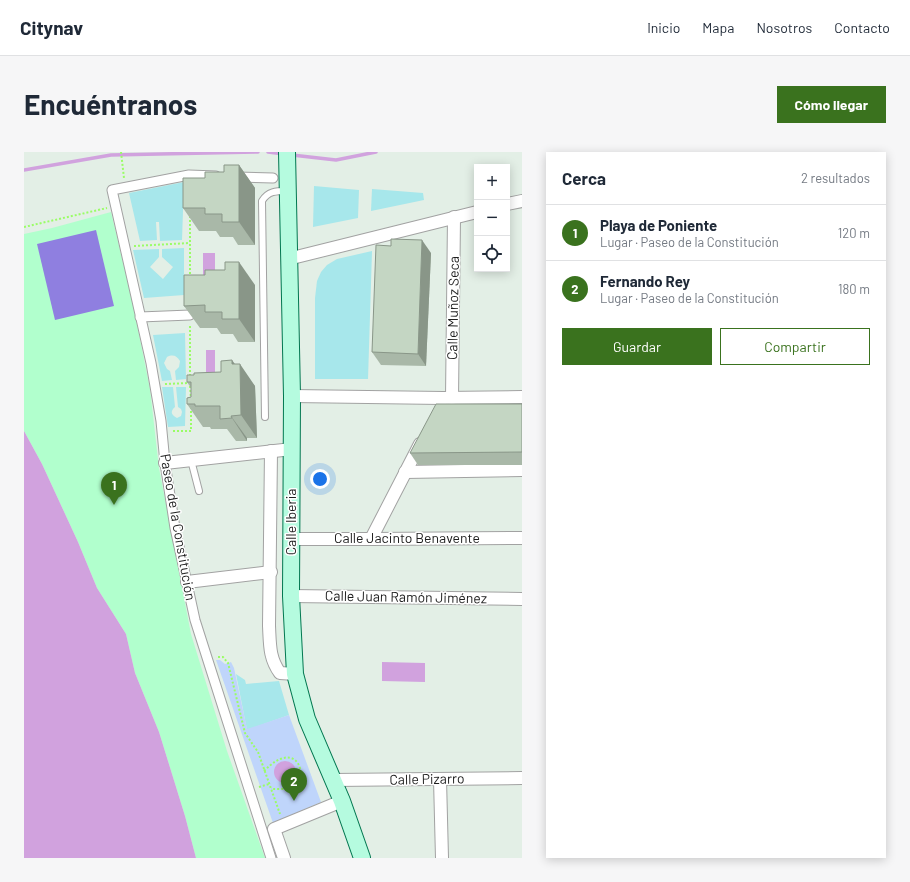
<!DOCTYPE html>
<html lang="es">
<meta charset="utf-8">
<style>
:root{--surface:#fff;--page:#f6f6f7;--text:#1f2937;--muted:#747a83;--line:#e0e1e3;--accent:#3a721e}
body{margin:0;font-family:Barlow,sans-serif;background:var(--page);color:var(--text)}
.controls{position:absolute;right:12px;top:12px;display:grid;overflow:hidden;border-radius:0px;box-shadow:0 2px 10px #0003}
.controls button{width:36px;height:36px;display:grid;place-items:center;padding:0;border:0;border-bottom:1px solid var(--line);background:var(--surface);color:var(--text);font:20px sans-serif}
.you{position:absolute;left:296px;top:327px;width:14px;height:14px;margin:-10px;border:3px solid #fff;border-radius:50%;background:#1a73e8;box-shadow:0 0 0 6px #1a73e833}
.badge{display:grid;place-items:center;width:26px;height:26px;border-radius:50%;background:var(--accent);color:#fff;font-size:13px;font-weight:700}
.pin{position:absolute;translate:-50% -33px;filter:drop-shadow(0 1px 2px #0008)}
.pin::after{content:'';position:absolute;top:21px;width:14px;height:12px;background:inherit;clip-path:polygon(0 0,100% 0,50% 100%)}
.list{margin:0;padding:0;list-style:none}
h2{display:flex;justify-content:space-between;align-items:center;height:52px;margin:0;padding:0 16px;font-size:17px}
h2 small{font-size:13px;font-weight:400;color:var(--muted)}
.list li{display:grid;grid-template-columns:26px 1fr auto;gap:12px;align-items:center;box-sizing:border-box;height:56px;padding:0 16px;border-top:1px solid var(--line)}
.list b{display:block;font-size:15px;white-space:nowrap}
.list p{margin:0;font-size:13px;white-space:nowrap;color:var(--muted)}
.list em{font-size:13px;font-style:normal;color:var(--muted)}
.actions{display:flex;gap:8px;padding:12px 16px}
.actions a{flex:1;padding:9px 0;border:1px solid var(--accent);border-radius:0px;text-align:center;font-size:14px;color:var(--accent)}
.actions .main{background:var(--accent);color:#fff}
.icon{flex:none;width:22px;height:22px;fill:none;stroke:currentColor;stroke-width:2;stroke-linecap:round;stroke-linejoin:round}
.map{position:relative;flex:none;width:498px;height:706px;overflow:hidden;border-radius:0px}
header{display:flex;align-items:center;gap:24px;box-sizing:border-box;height:56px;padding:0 20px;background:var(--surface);border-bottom:1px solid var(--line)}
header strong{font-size:19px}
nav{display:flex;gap:22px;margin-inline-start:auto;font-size:14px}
.intro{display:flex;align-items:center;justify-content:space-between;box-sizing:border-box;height:96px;padding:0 24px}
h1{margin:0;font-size:28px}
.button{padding:10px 18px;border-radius:0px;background:var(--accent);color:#fff;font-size:14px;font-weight:700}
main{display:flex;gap:24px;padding:0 24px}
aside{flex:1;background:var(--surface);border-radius:0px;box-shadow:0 2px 10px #0003}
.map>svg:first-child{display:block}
.grass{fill:#a7e7eb}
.sand{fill:#b1ffcd}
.park{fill:#bfd5fb}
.pitch{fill:#8f7fe0}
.water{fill:#d1a2de}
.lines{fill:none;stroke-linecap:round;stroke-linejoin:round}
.stream{stroke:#d1a2de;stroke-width:3.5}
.service-casing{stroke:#a2a2a2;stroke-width:8}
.pedestrian-casing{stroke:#a2a2a2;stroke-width:11}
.minor-casing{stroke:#a2a2a2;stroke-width:14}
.secondary-casing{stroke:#027750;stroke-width:18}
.path{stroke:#9afd66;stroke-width:2;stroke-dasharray:2 2;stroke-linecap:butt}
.service{stroke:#fff;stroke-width:6}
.pedestrian{stroke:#fff;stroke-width:9}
.minor{stroke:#fff;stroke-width:12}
.secondary{stroke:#b5fbdf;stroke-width:16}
.wall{fill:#a9b8a8}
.shaded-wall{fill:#899688}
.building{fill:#c4d6c3;stroke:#899688}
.labels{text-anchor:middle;stroke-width:3;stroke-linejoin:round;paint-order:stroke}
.street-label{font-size:14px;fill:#1e1e1e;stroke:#fff}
</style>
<header>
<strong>Citynav</strong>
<nav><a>Inicio</a><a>Mapa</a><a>Nosotros</a><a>Contacto</a></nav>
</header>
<div class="intro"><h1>Encuéntranos</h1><a class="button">Cómo llegar</a></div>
<main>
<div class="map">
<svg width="498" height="706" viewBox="0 0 498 706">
<rect width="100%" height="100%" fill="#e3efe6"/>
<g class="grass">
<path d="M160,30L158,88L136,89L135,70H132L133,88L116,89L105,41Z"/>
<path d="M290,34L335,38L334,66L289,75Z"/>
<path d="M348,37L399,41L400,48L347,59Z"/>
<path d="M160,96V143L120,146L109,98L135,97V105L126,115L139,127L149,115L138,105V97Z"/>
<path d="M348,99L344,227H291V146L293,129L297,120L303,113L313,107Z"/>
<path d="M161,181L162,227L152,228L151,219L155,215L156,209C153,204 149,202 143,205L140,211L143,217L146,219L148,228L138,229L129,183Z"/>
<path d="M138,235H149L151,255C146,259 147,263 153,266L157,264L158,260L157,257L154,255L152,235H162L161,274L144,275Z"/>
<path d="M212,522L221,528L222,532L255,529L265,563L223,578Z"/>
</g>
<path class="sand" d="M87,60L110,157L126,237L135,316L167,482L203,599L241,706H172L161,664L135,580L111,521L102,482L73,436L54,390L18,312L0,279V82L28,76Z"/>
<path class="park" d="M192,508H196L201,512L207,510L210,516L223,577L265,563L297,650L249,671Z"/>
<path class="pitch" d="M72,78L90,154L31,168L13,92Z"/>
<g class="water">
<path d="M179,101H191V126L179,127Z"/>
<rect x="182" y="198" width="9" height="25"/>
<path d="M0,279L18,312L54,390L73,436L102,482L111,521L135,580L161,664L172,706H0Z"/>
<path d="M358,510L401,511V530L358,529Z"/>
<circle cx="261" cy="620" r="11"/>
</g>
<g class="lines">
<g class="stream">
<path d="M244,0L260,2"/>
<path d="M268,3L312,8L352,0"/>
<path d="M0,18L87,3L234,0"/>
</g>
<defs>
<g id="service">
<path d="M241,265L238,49C244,39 252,39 263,39"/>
<path d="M167,308L175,339"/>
</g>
<g id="pedestrian">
<path d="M192,24L165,23L88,38L127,211L137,269L141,311L151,376L171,468L247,706"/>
<path d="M213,25L249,26"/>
<path d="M116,165L166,163"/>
</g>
<g id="minor">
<path d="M483,52L498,49"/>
<path d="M264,107L453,60"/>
<path d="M268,244L419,246L498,245"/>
<path d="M428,246L430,65"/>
<path d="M247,299L245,474C246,492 245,506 256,521L271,522"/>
<path d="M141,311L268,297"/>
<path d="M381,320L498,318"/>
<path d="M267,387H347L498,386"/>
<path d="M347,387L396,292"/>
<path d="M163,430L247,420"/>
<path d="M267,444L498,447"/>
<path d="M416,627L418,706"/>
<path d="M309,628L498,626"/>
<path d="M260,706L250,677L318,649"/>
</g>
<path id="secondary" d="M263,0L268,244L267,444L271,522L283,567L318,649L338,706"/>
</defs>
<use href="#service" class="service-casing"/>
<use href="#pedestrian" class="pedestrian-casing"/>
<use href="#minor" class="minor-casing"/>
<use href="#secondary" class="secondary-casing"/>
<g class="path">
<path d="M97,0L100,26"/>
<path d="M166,64V125"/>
<path d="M0,75L83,56"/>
<path d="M110,94L166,91"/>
<path d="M166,174V225"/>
<path d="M141,232L165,231"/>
<path d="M166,234L167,247"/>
<path d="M149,279H167V256"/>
<path d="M194,505H199L204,511L221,581L234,600L256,662"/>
<path d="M240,619C273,585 286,625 269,634C263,638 254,637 247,637"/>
<path d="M235,635L245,632"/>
</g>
<use href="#service" class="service"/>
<use href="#pedestrian" class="pedestrian"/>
<use href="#minor" class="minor"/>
<use href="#secondary" class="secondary"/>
</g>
<g class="wall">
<path d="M215,13L231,36V93H214L209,85H196L192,79H175L159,56L181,26L200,20Z"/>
<path d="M367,94L407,101L402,214L357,213L348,200Z"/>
<path d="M181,123L231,133V190H214L209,182H197L193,176H176L160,154Z"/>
<path d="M211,212L231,234L233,286H223V289H212L203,277H187L186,275H179L163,252L167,245V236L163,230L170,223L197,220Z"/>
<path d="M498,252V313H394L386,301Z"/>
</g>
<g class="shaded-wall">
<path d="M215,13L231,36V93L215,70Z"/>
<path d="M398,88L407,101L402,214L394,202Z"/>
<path d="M215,110L231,133V190L215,167Z"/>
<path d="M208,208L216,219V212L231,234L233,286L217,263L208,212Z"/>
<path d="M207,264L223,286V289L208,266Z"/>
</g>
<g class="building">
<path d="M200,13H215V70H198V62H181V56H159V26H181V20H200Z"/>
<path d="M367,87L398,88L394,202L348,200L352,93L367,94Z"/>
<path d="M201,110H215V167H198V160H181V153L160,154V123H181V118H201Z"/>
<path d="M208,208V212H216L217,263L207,264L208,266L196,267V254H171V252H163V246L167,245V230H163V223H170V221L197,220V209Z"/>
<path d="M412,252H498V300L386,301Z"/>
</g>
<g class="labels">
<g class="street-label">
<text transform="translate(429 156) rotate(-89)" y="5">Calle Muñoz Seca</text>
<text transform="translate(267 370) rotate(-90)" y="5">Calle Iberia</text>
<text transform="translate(154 375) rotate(80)" y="5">Paseo de la Constitución</text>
<text x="383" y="391">Calle Jacinto Benavente</text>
<text transform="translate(382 445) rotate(1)" y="5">Calle Juan Ramón Jiménez</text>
<text transform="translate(403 627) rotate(-1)" y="5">Calle Pizarro</text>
</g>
</g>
</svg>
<div class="controls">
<button>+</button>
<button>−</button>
<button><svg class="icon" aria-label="locate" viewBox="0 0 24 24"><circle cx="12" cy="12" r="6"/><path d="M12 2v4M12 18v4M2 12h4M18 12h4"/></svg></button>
</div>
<div class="you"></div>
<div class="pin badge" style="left:90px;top:353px">1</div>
<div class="pin badge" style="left:270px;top:649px">2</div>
</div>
<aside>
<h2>Cerca<small>2 resultados</small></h2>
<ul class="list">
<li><span class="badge">1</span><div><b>Playa de Poniente</b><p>Lugar · Paseo de la Constitución</p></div><em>120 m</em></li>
<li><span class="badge">2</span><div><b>Fernando Rey</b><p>Lugar · Paseo de la Constitución</p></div><em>180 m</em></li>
</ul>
<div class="actions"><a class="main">Guardar</a><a>Compartir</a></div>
</aside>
</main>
